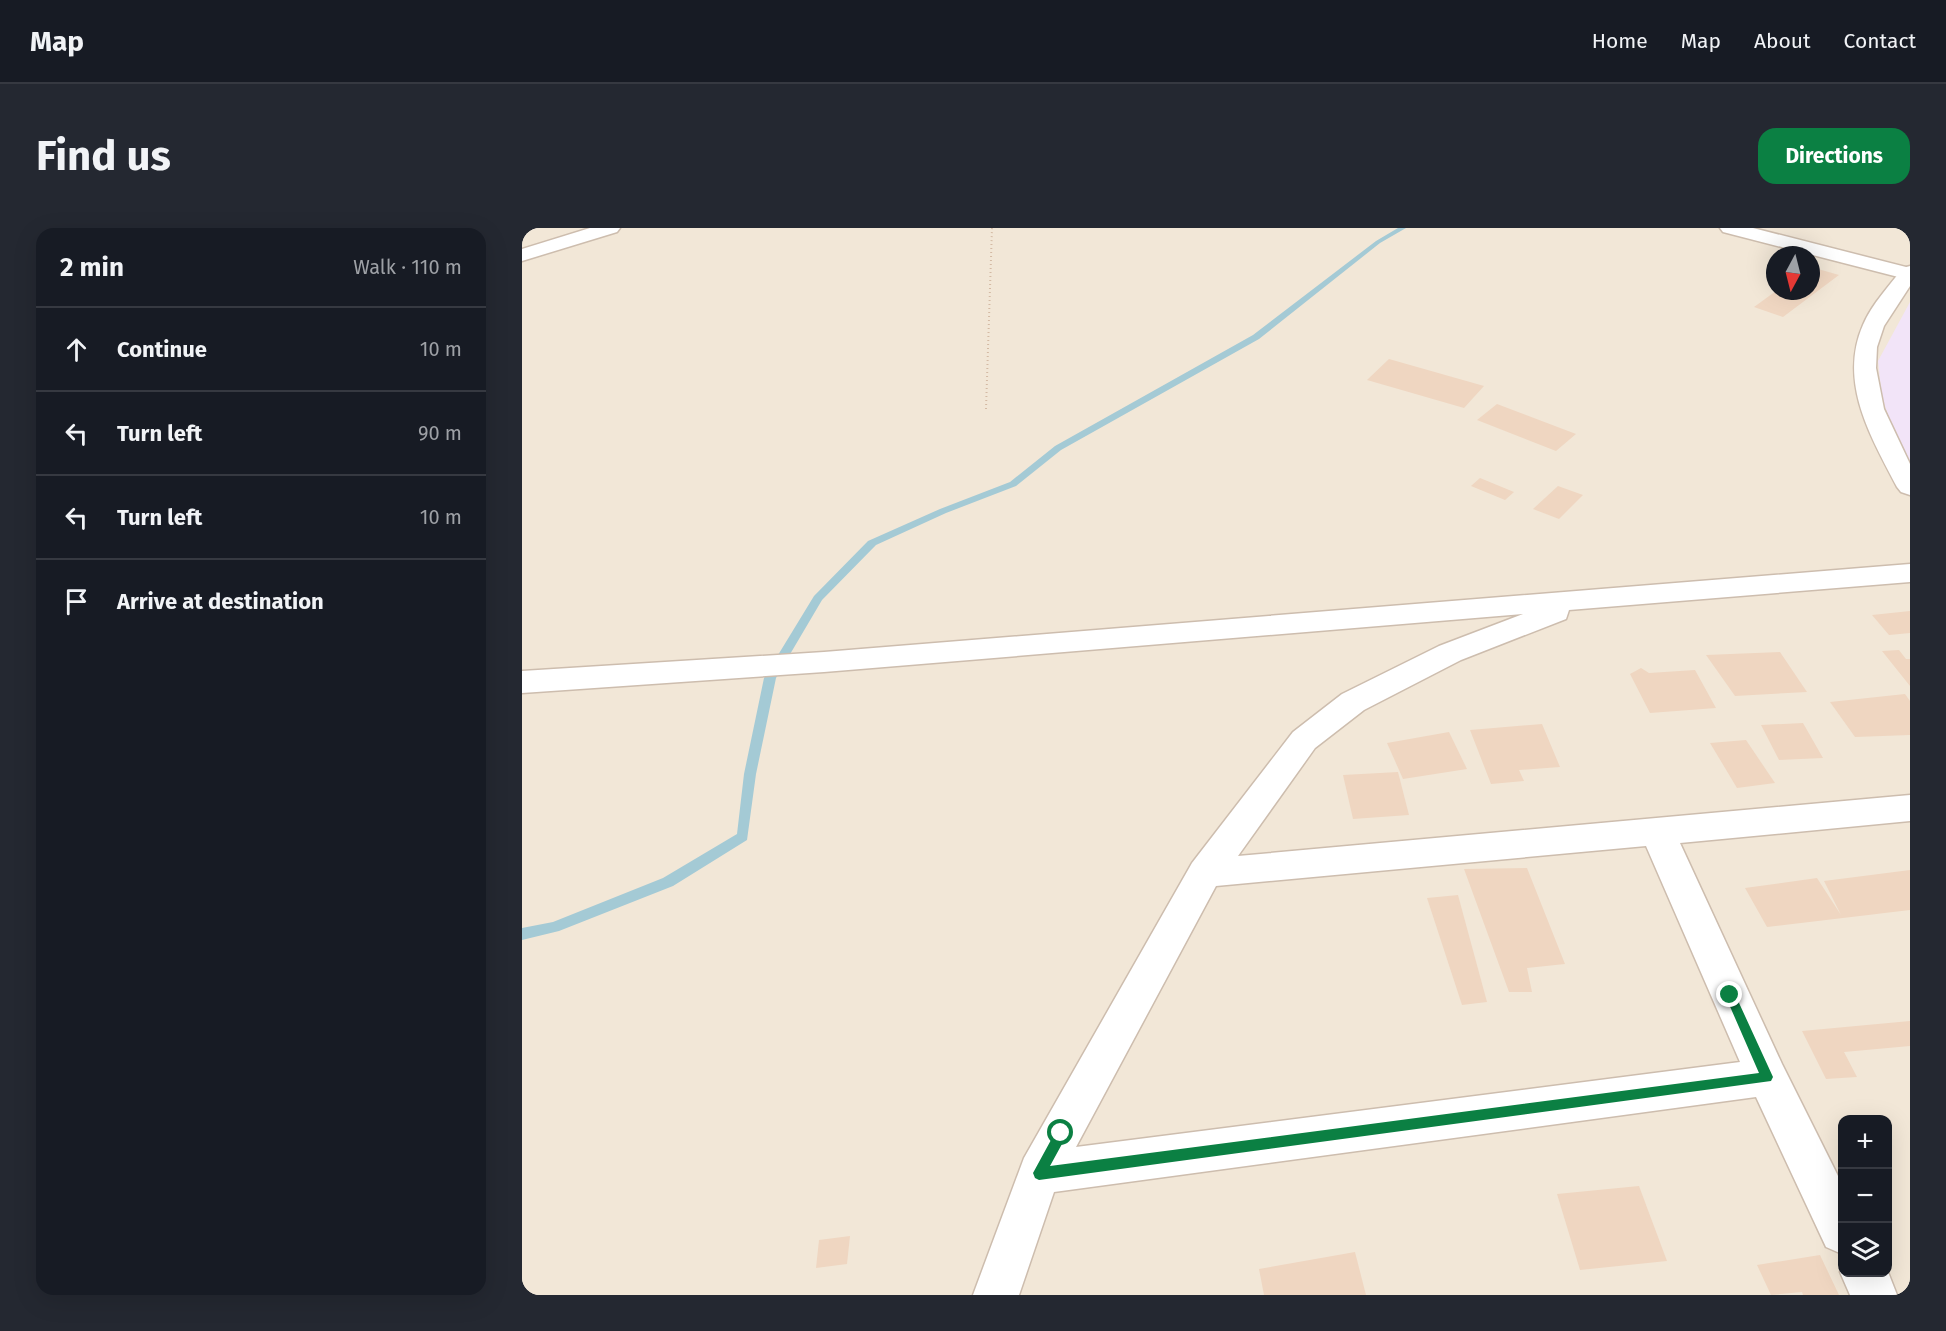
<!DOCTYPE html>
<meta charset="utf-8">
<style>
:root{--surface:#171b24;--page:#242831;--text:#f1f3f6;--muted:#9ea1a6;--line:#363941;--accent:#0b8043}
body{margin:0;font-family:"Fira Sans",sans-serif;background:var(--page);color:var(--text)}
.controls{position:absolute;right:18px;bottom:18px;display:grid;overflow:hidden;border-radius:12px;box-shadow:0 6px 24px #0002}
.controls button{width:54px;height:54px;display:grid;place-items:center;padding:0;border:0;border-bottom:2px solid var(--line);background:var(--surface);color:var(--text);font:30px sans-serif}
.compass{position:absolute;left:1244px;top:18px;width:54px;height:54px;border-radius:50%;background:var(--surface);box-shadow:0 6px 24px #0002;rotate:187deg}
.stop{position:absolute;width:18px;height:18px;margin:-14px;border:4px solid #0b8043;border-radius:50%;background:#fff}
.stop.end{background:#0b8043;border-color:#fff;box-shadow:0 2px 6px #0008}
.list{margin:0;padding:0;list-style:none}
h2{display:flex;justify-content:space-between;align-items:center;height:78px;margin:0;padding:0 24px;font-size:26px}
h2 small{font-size:20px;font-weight:400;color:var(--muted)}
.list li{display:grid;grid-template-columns:39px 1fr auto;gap:18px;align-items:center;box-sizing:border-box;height:84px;padding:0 24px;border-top:2px solid var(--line)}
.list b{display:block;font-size:22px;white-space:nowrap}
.list em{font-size:20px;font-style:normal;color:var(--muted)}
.icon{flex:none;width:33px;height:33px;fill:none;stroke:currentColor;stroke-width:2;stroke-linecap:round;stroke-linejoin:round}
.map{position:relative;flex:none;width:1388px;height:1067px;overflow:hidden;border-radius:18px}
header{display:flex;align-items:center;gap:36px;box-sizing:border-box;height:84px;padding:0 30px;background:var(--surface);border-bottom:2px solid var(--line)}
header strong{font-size:28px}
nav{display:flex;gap:33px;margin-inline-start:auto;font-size:21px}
.intro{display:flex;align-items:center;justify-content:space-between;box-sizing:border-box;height:144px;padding:0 36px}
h1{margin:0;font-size:42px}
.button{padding:15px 27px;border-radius:18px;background:var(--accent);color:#fff;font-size:21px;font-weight:700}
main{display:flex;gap:36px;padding:0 36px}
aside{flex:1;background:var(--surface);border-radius:18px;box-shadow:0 6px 24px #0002}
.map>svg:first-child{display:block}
.residential{fill:#f2e7d7;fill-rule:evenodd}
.education{fill:#f2e4f8}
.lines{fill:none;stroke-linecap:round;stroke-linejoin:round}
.stream{fill:#a4cad5;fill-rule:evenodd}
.building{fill:#efd6c1}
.minor-casing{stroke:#cdbdae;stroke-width:3}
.tertiary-casing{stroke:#cdbdae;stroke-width:3}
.path{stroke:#d4baa4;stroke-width:2;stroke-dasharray:1 3;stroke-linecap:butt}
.minor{fill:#fff;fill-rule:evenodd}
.tertiary{fill:#fff;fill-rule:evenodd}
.route{fill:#0b8043}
</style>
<header>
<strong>Map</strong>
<nav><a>Home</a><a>Map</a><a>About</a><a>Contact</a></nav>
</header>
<div class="intro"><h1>Find us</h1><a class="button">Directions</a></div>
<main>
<aside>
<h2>2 min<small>Walk · 110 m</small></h2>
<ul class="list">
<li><svg class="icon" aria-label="ahead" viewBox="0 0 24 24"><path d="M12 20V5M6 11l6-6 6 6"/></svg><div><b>Continue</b></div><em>10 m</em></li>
<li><svg class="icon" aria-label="left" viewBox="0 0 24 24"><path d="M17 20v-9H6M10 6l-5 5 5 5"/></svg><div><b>Turn left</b></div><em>90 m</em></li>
<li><svg class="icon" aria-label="left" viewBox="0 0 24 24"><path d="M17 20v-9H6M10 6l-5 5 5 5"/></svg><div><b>Turn left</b></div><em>10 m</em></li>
<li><svg class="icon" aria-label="arrive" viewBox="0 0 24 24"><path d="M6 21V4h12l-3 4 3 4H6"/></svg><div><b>Arrive at destination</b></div></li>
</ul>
</aside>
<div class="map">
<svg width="1388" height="1067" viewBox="0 0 1388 1067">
<rect width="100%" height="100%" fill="#fbf5e8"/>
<path class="residential" d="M0,0H1388V1067H0ZM1253,27H1289V63H1253ZM1320,892H1366V1044H1320Z"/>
<path class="education" d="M1388,74V237L1374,209L1360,170L1356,133Z"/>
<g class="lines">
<path class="stream" d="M876,0H884L858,15L737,111L539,222L494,258L424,285L354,317L300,372L254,450L234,546L225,612L151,658L37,703L0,712V700L31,694L141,650L215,606L222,546L242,450L292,368L346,313L418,281L488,254L533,218L731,107L854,13Z"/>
</g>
<g class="building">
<path d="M1289,39L1317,47L1261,89L1232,79L1254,63H1289Z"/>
<path d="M867,131L962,158L942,180L845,152Z"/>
<path d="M975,176L1054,206L1034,223L955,192Z"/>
<path d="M958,250L992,264L983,272L949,258Z"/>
<path d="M1036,258L1061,267L1037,291L1011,281Z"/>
<path d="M1388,383V405L1367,407L1350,387Z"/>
<path d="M1377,422L1384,431H1388V458L1360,423Z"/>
<path d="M1258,424L1285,464L1213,468L1184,427Z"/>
<path d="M1119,440L1127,445L1173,442L1194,480L1128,485L1108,446Z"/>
<path d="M1383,466L1388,473V507L1333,509L1308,474Z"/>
<path d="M1281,495L1301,530L1257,532L1239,497Z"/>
<path d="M1020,496L1038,539L997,542L1002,553L969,556L948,502Z"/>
<path d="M927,504L945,541L881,551L865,515Z"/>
<path d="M1224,512L1253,555L1215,560L1188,515Z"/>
<path d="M876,544L887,587L831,591L821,547Z"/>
<path d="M1005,640L1043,736L1005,740L1010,764H987L942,641Z"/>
<path d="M1388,642V682L1245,699L1223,660L1295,650L1319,687L1302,653Z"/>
<path d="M936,667L965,774L940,777L905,670Z"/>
<path d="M1388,793V818L1322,824L1335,849L1304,851L1280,803Z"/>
<path d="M1117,958L1145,1033L1058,1042L1035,966Z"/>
<path d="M328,1008L325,1036L294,1040L297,1012Z"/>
<path d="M833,1024L844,1067H742L737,1041Z"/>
<path d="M1298,1027L1317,1067H1281L1280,1064L1249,1067L1235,1037Z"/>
</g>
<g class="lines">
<defs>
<g id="minor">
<path d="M68,0H98L95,4L0,33V21Z"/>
<path d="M1198,0H1231L1388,40V52L1201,4Z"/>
<path d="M1388,336V354L1047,382L1044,391L939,432L842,482L793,520L716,628L1388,567V593L1158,615L1260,836L1320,956V1026L1304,1019L1234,869L532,964L497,1067H451L502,930L670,635L771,504L820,466L917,418L1001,386L302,444L0,465V443L302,424ZM1124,618L1218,834L554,919L694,658Z"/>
<path d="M1320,1038V1044H1366L1375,1067H1328L1318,1044Z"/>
</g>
<path id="tertiary" d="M1388,38V58L1362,98L1355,119L1354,140L1362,181L1388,236V267L1379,264L1375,259C1349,209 1316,154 1341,97C1350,76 1367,58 1381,40Z"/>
</defs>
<use href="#minor" class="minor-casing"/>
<use href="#tertiary" class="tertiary-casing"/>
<path class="path" d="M464,181L470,0"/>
<use href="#minor" class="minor"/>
<use href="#tertiary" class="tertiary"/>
</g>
<path class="route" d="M1208,762L1212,764L1251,849L1249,853L517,952L513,950L511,945L535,901L539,899L546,905L528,938L1237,845L1203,767Z"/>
</svg>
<div class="controls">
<button>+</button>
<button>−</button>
<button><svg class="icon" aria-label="layers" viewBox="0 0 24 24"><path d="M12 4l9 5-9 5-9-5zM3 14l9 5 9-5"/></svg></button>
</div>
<svg class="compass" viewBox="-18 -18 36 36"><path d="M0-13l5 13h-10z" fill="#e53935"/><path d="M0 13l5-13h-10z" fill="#9ea1a6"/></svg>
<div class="stop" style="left:539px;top:905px"></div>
<div class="stop end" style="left:1208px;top:767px"></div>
</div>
</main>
